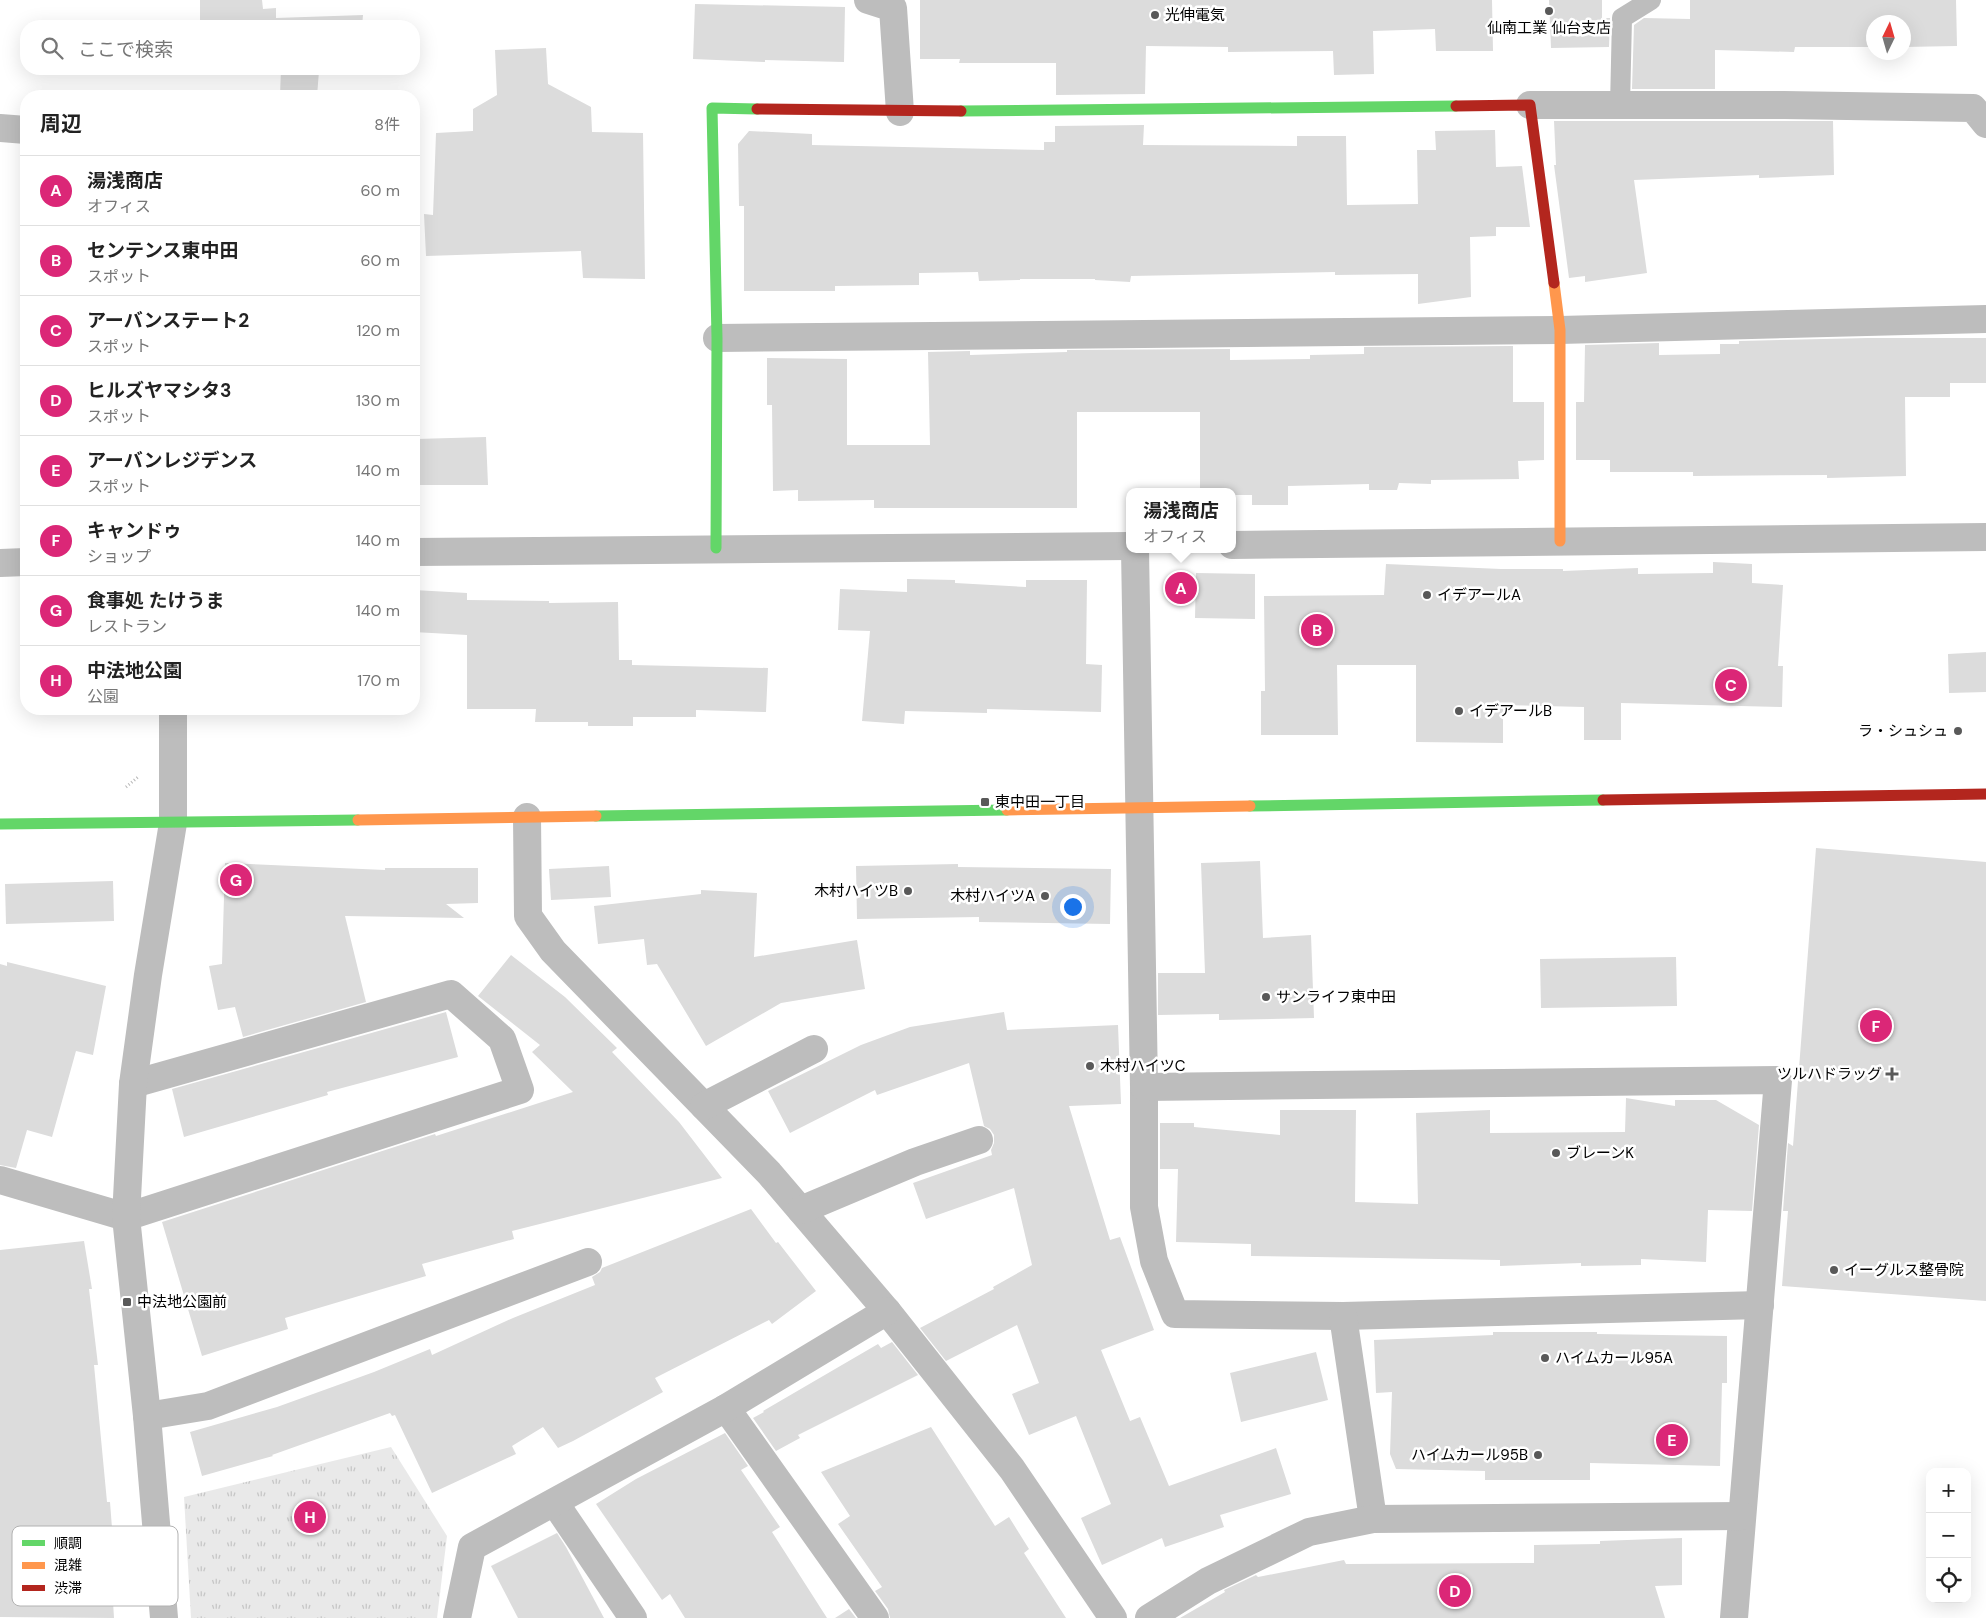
<!DOCTYPE html>
<html lang="ja">
<meta charset="utf-8">
<style>
:root{--surface:#fff;--page:#f2f2f2;--text:#222;--muted:#767676;--line:#e0e0e0;--accent:#db2777}
body{margin:0;font-family:"DM Sans","Noto Sans JP",sans-serif;background:var(--page);color:var(--text)}
.controls{position:absolute;right:15px;bottom:15px;display:grid;overflow:hidden;border-radius:10px;box-shadow:0 5px 20px #0002}
.controls button{width:45px;height:45px;display:grid;place-items:center;padding:0;border:0;border-bottom:1px solid var(--line);background:var(--surface);color:var(--text);font:25px sans-serif}
.compass{position:absolute;left:1866px;top:15px;width:45px;height:45px;border-radius:50%;background:var(--surface);box-shadow:0 5px 20px #0002;rotate:5deg}
.you{position:absolute;left:1072px;top:906px;width:18px;height:18px;margin:-12px;border:4px solid #fff;border-radius:50%;background:#1a73e8;box-shadow:0 0 0 8px #1a73e833}
.badge{display:grid;place-items:center;width:32px;height:32px;border-radius:50%;background:var(--accent);color:#fff;font-size:16px;font-weight:700}
.pin{position:absolute;translate:-50% -50%;border:2px solid #fff;box-shadow:0 1px 5px #0006}
.popup{position:absolute;left:1126px;top:488px;width:110px;height:65px;box-sizing:border-box;display:grid;place-content:center;border-radius:10px;background:var(--surface);filter:drop-shadow(0 1px 4px #0005);font-size:16px;white-space:nowrap;color:var(--muted)}
.popup b{font-size:19px;color:var(--text)}
.popup::after{content:'';position:absolute;left:50%;top:100%;margin-left:-10px;border:10px solid transparent;border-top-color:var(--surface)}
.list{margin:0;padding:0;list-style:none}
h2{display:flex;justify-content:space-between;align-items:center;height:65px;margin:0;padding:0 20px;font-size:21px}
h2 small{font-size:16px;font-weight:400;color:var(--muted)}
.list li{display:grid;grid-template-columns:32px 1fr auto;gap:15px;align-items:center;box-sizing:border-box;height:70px;padding:0 20px;border-top:1px solid var(--line)}
.list b{display:block;font-size:19px;white-space:nowrap}
.list p{margin:0;font-size:16px;white-space:nowrap;color:var(--muted)}
.list em{font-size:16px;font-style:normal;color:var(--muted)}
.icon{flex:none;width:28px;height:28px;fill:none;stroke:currentColor;stroke-width:2;stroke-linecap:round;stroke-linejoin:round}
.map{position:relative;flex:none;width:1986px;height:1618px;overflow:hidden}
.search{position:absolute;background:var(--surface);box-shadow:0 5px 20px #0002;left:20px;top:20px;width:400px;height:55px;display:flex;align-items:center;gap:12px;box-sizing:border-box;padding:0 18px;border-radius:20px;color:var(--muted);font-size:19px}
.panel{position:absolute;background:var(--surface);box-shadow:0 5px 20px #0002;left:20px;top:90px;width:400px;height:625px;border-radius:20px}
.map>svg:first-child{display:block}
.grass{fill:url(#grass-tufts)}
.building{fill:#dcdcdc}
.lines{fill:none;stroke-linecap:round;stroke-linejoin:round}
.path{stroke:#b8b8b8;stroke-width:3;stroke-dasharray:1 2.5;stroke-linecap:butt}
.lane{stroke:#bdbdbd;stroke-width:20}
.street{stroke:#bdbdbd;stroke-width:28}
.fast{stroke:#63d668;stroke-width:11}
.slow{stroke:#ff974d;stroke-width:11}
.jam{stroke:#b3261e;stroke-width:11}
.poi-dot{fill:#595959;stroke:#fff;stroke-width:2}
.labels{text-anchor:middle;stroke-width:5;stroke-linejoin:round;paint-order:stroke}
.poi-label{font-size:15px;fill:#000;stroke:#fff;text-anchor:start}
.key{fill:#fff;stroke:#b2b2b2;stroke-width:1}
.key-label{font-size:14px;fill:#000}
</style>
<div class="map">
<svg width="1986" height="1618" viewBox="0 0 1986 1618">
<defs>
<pattern id="grass-tufts" width="24" height="20" patternUnits="userSpaceOnUse" patternTransform="scale(1.25)"><rect width="24" height="20" fill="#e9e9e9"/><path d="M3 7l-1-3M5 7V3M7 7l1-3M15 17l-1-3M17 17v-4M19 17l1-3" fill="none" stroke="#c6c6c6"/></pattern>
</defs>
<rect width="100%" height="100%" fill="#fff"/>
<path class="grass" d="M391,1447L447,1536L437,1618H191L184,1497Z"/>
<g class="building">
<path d="M200,0H262L263,9L276,8V18L363,15L362,26H200Z"/>
<path d="M920,0H1492L1493,51H1436L1435,29L1373,31L1374,74L1334,75L1333,51L1228,52V47L1146,46L1145,94L1056,95V63H959L960,59H920Z"/>
<path d="M1549,0H1602V18H1610L1609,47L1551,48Z"/>
<path d="M1690,0H1956L1957,46L1904,47V22H1874V47H1795L1794,52L1715,50V89H1632L1634,25L1644,18L1690,19Z"/>
<path d="M695,4L845,7L844,62L765,60V62L693,59Z"/>
<path d="M546,48L548,84L591,107L592,132L643,133L645,279L583,278L581,251L426,256L424,214L433,215L436,133L473,131V109L497,95L495,50Z"/>
<path d="M201,69H361L360,72L319,71L317,96H280L281,69Z"/>
<path d="M1554,121H1833L1834,175L1759,178V175L1634,180L1647,273L1585,282V276L1569,278L1554,165H1556Z"/>
<path d="M1144,125L1143,145L1297,146V136H1346L1347,205L1418,204L1417,150H1436L1435,131L1495,130L1496,167L1522,166L1530,227H1496V236L1470,237L1471,297L1418,304V274L1335,275V272L1131,276L1130,282L1095,280V279H1020V280L979,281L978,272L919,273V285L835,286V291H744V206H739L738,144L749,131L812,134V145L1044,150V142H1055V126Z"/>
<path d="M1868,338H1986V383H1950V397H1905L1906,476L1827,478V475L1693,476V472H1610V460H1576V402H1584L1585,345L1659,343V355L1720,354V344H1739V341Z"/>
<path d="M1513,346V402H1544V460L1518,461L1519,479L1431,480V484L1399,483L1397,490H1369V484L1288,486V505H1252V495H1232V492H1200V412H1077V508H874V500L798,501V490L773,491L772,405H767V358L847,359V445H930L928,352L970,351V355L1067,352V350L1230,349V360L1310,359V355L1364,354V347Z"/>
<path d="M486,437L488,485H418L416,439Z"/>
<path d="M1713,562L1752,564V583L1783,585L1778,666H1783L1782,707L1621,703V740H1584V707L1503,705V743L1416,742V665H1337L1338,735H1261V691H1265L1264,596L1384,595L1386,564L1501,569H1563V571L1638,568V574L1713,573Z"/>
<path d="M1196,573L1255,574V619L1195,618Z"/>
<path d="M907,579L955,580V583L1026,587V580H1087L1086,664L1102,665L1101,712L987,709V713L905,711L904,724L862,721L870,631L838,630L840,589L907,592Z"/>
<path d="M414,590L467,593V600L549,601V603L618,602L619,660H632V665L768,668L766,712L696,710V717H633V726H588V722H535L536,709H467V635L414,632Z"/>
<path d="M1986,652V692L1949,693L1948,654Z"/>
<path d="M1816,848L1986,862V1301L1782,1286L1788,1211H1783L1788,1143L1793,1146Z"/>
<path d="M1260,861L1263,938L1311,935L1314,1018L1219,1020V1014L1158,1015V973H1205L1201,863Z"/>
<path d="M225,863L385,870V868H478V903L446,904L464,918L345,916L366,1002L243,1037L235,1007L218,1010L209,966L222,964Z"/>
<path d="M958,864V867L1111,869L1110,924L979,922V917L857,919L856,866Z"/>
<path d="M609,866L611,897L551,900L549,869Z"/>
<path d="M113,881L114,921L6,924L5,884Z"/>
<path d="M701,890L757,893L754,957L857,940L865,989L781,1003L706,1046L657,964L647,965L644,939L598,944L594,906L701,894Z"/>
<path d="M511,955L565,997L617,1048L612,1052L679,1122L722,1178L512,1231L514,1239L422,1264L426,1276L285,1318L288,1329L202,1356L162,1222L435,1134L436,1136L573,1092L532,1052L540,1045L478,996Z"/>
<path d="M1676,957L1677,1006L1541,1008L1540,959Z"/>
<path d="M7,962L106,986L93,1055L76,1051L52,1137L27,1130L16,1168L0,1165V964L7,966Z"/>
<path d="M446,1012L458,1057L327,1092L328,1095L184,1137L172,1089Z"/>
<path d="M1004,1012L1007,1030L1118,1025L1121,1104L1069,1106L1110,1240L1120,1237L1154,1330L1101,1350L1130,1421L1140,1417L1169,1486L1276,1448L1291,1494L1220,1515L1224,1527L1165,1547L1162,1538L1102,1565L1081,1518L1111,1504L1076,1416L1029,1435L1012,1394L1039,1383L1017,1325L946,1361L920,1328L994,1289L993,1287L1032,1265L1014,1188L926,1219L913,1183L992,1155L991,1150L994,1143V1135L990,1129L984,1126L969,1063L877,1095L875,1090L790,1133L768,1091L861,1045L910,1027Z"/>
<path d="M1626,1098L1675,1106V1100H1716L1759,1125L1752,1211L1708,1210L1706,1262L1641,1259V1265L1581,1266V1263L1500,1266V1260L1251,1256V1244L1176,1242L1178,1169H1160V1123H1194V1127L1280,1135V1110H1356L1355,1202L1418,1204L1416,1113L1490,1110V1133L1625,1132Z"/>
<path d="M751,1209L776,1243L778,1242L816,1291L772,1324L769,1320L655,1378L663,1392L573,1441L558,1448L543,1427L512,1446L516,1454L432,1493L395,1415L392,1416L390,1413L272,1455L273,1456L202,1476L190,1432L277,1407L374,1372L430,1349L432,1355L513,1318L595,1285L592,1277L600,1272L602,1268Z"/>
<path d="M84,1241L92,1289H89L98,1365H94L107,1502H110L114,1554L110,1553L114,1618L0,1617V1250Z"/>
<path d="M1493,1332H1597V1334L1727,1336V1383H1722L1720,1466L1590,1463V1480H1485V1471L1396,1469L1390,1454L1392,1392L1376,1393L1374,1340L1493,1335Z"/>
<path d="M892,1342L918,1375L798,1435L800,1438L776,1451L753,1418L764,1412L763,1411L878,1344L881,1348Z"/>
<path d="M1316,1352L1328,1400L1241,1422L1230,1373Z"/>
<path d="M931,1427L995,1526L1009,1517L1029,1549L1024,1553L1066,1618H890L888,1609L875,1591L882,1587L838,1524L850,1516L821,1472Z"/>
<path d="M725,1433L748,1466L741,1470L780,1527L772,1532L827,1618H685L670,1594L662,1600L596,1504L636,1479Z"/>
<path d="M557,1533L566,1547L604,1618H518L491,1566Z"/>
<path d="M1682,1538V1585L1655,1586L1665,1618H1180L1225,1592L1224,1590L1256,1575L1258,1577L1344,1560L1346,1564L1534,1563V1545L1600,1544V1541Z"/>
<path d="M849,1609L856,1618H835Z"/>
</g>
<g class="lines">
<path class="path" d="M126,787L138,777"/>
<path class="lane" d="M1620,106L1622,18L1651,0"/>
<g class="street">
<path d="M868,0L893,8L900,112"/>
<path d="M1530,105H1784L1973,108L1986,124"/>
<path d="M0,128L26,130"/>
<path d="M717,338L1560,330L1986,319"/>
<path d="M1232,545L1986,537"/>
<path d="M1135,549L1144,1087V1207L1154,1261L1175,1314L1343,1316L1760,1305"/>
<path d="M414,552L1130,546"/>
<path d="M0,563L26,562"/>
<path d="M527,817L528,916L553,951L769,1173L887,1311L1012,1469L1113,1618"/>
<path d="M1144,1087L1778,1080L1734,1618"/>
<path d="M704,1106L814,1049"/>
<path d="M0,1180L126,1217L520,1090L502,1039L451,994L133,1084"/>
<path d="M801,1210L915,1162L979,1140"/>
<path d="M1343,1316L1373,1519"/>
<path d="M726,1408L875,1618"/>
<path d="M147,1416L208,1406L588,1262"/>
<path d="M555,1503L633,1618"/>
<path d="M164,1618L147,1416L126,1217L133,1084L148,975L173,823V709"/>
<path d="M457,1618L472,1547L726,1408L887,1311"/>
<path d="M1149,1618L1208,1581L1309,1532L1373,1519L1742,1516"/>
</g>
<g class="fast">
<path d="M961,111L1456,106"/>
<path d="M716,548L717,338L712,108L757,109"/>
<path d="M1250,806L1603,800"/>
<path d="M596,816L1007,810"/>
<path d="M0,824L358,820"/>
</g>
<g class="slow">
<path d="M1554,283L1560,330V541"/>
<path d="M1007,810L1250,806"/>
<path d="M358,820L596,816"/>
</g>
<g class="jam">
<path d="M1456,106L1530,105L1554,283"/>
<path d="M757,109L961,111"/>
<path d="M1603,800L1986,794"/>
</g>
</g>
<g class="poi-dot">
<circle cx="1549" cy="11" r="5"/>
<circle cx="1155" cy="15" r="5"/>
<circle cx="1427" cy="595" r="5"/>
<circle cx="1459" cy="711" r="5"/>
<circle cx="1958" cy="731" r="5"/>
<rect x="980" y="797" width="10" height="10" rx="2.5"/>
<circle cx="908" cy="891" r="5"/>
<circle cx="1045" cy="896" r="5"/>
<circle cx="1266" cy="997" r="5"/>
<circle cx="1090" cy="1066" r="5"/>
<path d="M1889.5 1066.5h5v5h5v5h-5v5h-5v-5h-5v-5h5z"/>
<circle cx="1556" cy="1153" r="5"/>
<circle cx="1834" cy="1270" r="5"/>
<rect x="122" y="1297" width="10" height="10" rx="2.5"/>
<circle cx="1545" cy="1358" r="5"/>
<circle cx="1538" cy="1455" r="5"/>
</g>
<g class="labels">
<g class="poi-label">
<text x="1165" y="20">光伸電気</text>
<text x="1549" y="33" text-anchor="middle">仙南工業 仙台支店</text>
<text x="1437" y="600">イデアールA</text>
<text x="1469" y="716">イデアールB</text>
<text x="1948" y="736" text-anchor="end">ラ・シュシュ</text>
<text x="995" y="807">東中田一丁目</text>
<text x="898" y="896" text-anchor="end">木村ハイツB</text>
<text x="1035" y="901" text-anchor="end">木村ハイツA</text>
<text x="1276" y="1002">サンライフ東中田</text>
<text x="1100" y="1071">木村ハイツC</text>
<text x="1882" y="1079" text-anchor="end">ツルハドラッグ</text>
<text x="1566" y="1158">ブレーンK</text>
<text x="1844" y="1275">イーグルス整骨院</text>
<text x="137" y="1307">中法地公園前</text>
<text x="1555" y="1363">ハイムカール95A</text>
<text x="1528" y="1460" text-anchor="end">ハイムカール95B</text>
</g>
</g>
<rect x="12" y="1526" width="166" height="80" rx="8" class="key"/>
<rect x="22" y="1540" width="23" height="6" fill="#63d668"/>
<rect x="22" y="1562" width="23" height="7" fill="#ff974d"/>
<rect x="22" y="1585" width="23" height="6" fill="#b3261e"/>
<g class="key-label">
<text x="54" y="1548">順調</text>
<text x="54" y="1570">混雑</text>
<text x="54" y="1593">渋滞</text>
</g>
</svg>
<div class="controls">
<button>+</button>
<button>−</button>
<button><svg class="icon" aria-label="locate" viewBox="0 0 24 24"><circle cx="12" cy="12" r="6"/><path d="M12 2v4M12 18v4M2 12h4M18 12h4"/></svg></button>
</div>
<svg class="compass" viewBox="-18 -18 36 36"><path d="M0-13l5 13h-10z" fill="#e53935"/><path d="M0 13l5-13h-10z" fill="#767676"/></svg>
<div class="you"></div>
<div class="pin badge" style="left:1181px;top:588px">A</div>
<div class="popup"><b>湯浅商店</b>オフィス</div>
<div class="pin badge" style="left:1317px;top:630px">B</div>
<div class="pin badge" style="left:1731px;top:685px">C</div>
<div class="pin badge" style="left:1455px;top:1591px">D</div>
<div class="pin badge" style="left:1672px;top:1440px">E</div>
<div class="pin badge" style="left:1876px;top:1026px">F</div>
<div class="pin badge" style="left:236px;top:880px">G</div>
<div class="pin badge" style="left:310px;top:1517px">H</div>
<div class="search"><svg class="icon" aria-label="search" viewBox="0 0 24 24"><circle cx="10" cy="10" r="6"/><path d="M15 15l6 6"/></svg>ここで検索</div>
<section class="panel">
<h2>周辺<small>8件</small></h2>
<ul class="list">
<li><span class="badge">A</span><div><b>湯浅商店</b><p>オフィス</p></div><em>60 m</em></li>
<li><span class="badge">B</span><div><b>センテンス東中田</b><p>スポット</p></div><em>60 m</em></li>
<li><span class="badge">C</span><div><b>アーバンステート2</b><p>スポット</p></div><em>120 m</em></li>
<li><span class="badge">D</span><div><b>ヒルズヤマシタ3</b><p>スポット</p></div><em>130 m</em></li>
<li><span class="badge">E</span><div><b>アーバンレジデンス</b><p>スポット</p></div><em>140 m</em></li>
<li><span class="badge">F</span><div><b>キャンドゥ</b><p>ショップ</p></div><em>140 m</em></li>
<li><span class="badge">G</span><div><b>食事処 たけうま</b><p>レストラン</p></div><em>140 m</em></li>
<li><span class="badge">H</span><div><b>中法地公園</b><p>公園</p></div><em>170 m</em></li>
</ul>
</section>
</div>
